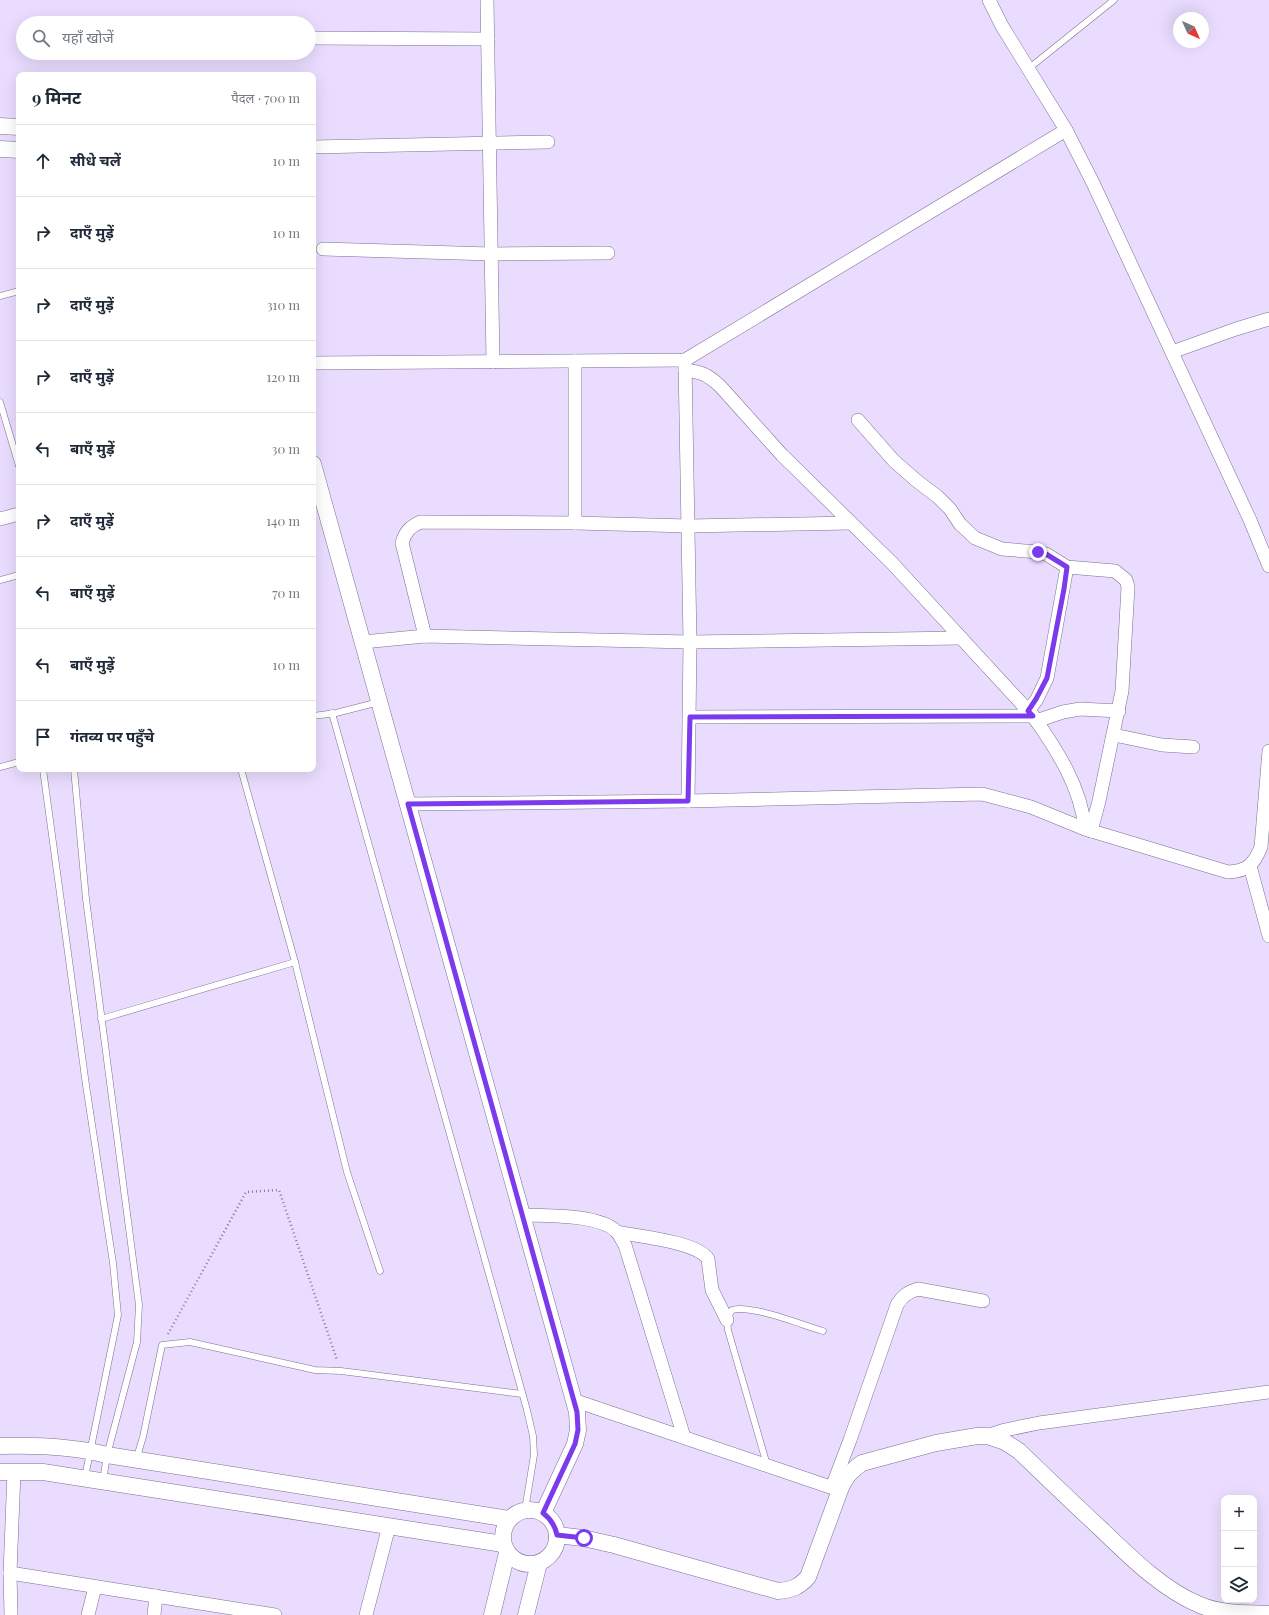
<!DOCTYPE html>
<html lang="hi">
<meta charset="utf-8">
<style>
:root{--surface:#fff;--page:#f2f2f3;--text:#1f2937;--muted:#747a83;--line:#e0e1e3}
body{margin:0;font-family:"Playfair Display","Noto Sans Devanagari",serif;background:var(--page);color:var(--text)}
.controls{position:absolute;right:12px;bottom:12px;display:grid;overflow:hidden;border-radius:8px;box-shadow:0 4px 16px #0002}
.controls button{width:36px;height:36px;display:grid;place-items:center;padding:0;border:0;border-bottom:1px solid var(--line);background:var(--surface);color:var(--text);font:20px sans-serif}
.compass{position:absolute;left:1173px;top:12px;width:36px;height:36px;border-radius:50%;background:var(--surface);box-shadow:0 4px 16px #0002;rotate:135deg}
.stop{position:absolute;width:12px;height:12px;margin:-9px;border:3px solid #7c3aed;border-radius:50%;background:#fff}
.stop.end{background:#7c3aed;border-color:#fff;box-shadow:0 1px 4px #0008}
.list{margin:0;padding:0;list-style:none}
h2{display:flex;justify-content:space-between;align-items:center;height:52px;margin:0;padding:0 16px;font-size:17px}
h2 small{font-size:13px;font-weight:400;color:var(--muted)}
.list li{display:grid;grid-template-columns:26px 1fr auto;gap:12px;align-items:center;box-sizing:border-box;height:72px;padding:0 16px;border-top:1px solid var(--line)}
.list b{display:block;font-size:15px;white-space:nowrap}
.list em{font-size:13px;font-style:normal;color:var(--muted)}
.icon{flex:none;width:22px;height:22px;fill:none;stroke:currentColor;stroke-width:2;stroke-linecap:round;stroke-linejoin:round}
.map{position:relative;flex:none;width:1269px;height:1615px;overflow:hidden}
.search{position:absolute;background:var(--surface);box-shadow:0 4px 16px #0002;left:16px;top:16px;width:300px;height:44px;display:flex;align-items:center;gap:10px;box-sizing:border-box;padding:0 14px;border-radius:22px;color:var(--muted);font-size:15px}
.panel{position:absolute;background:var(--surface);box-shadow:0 4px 16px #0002;left:16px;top:72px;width:300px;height:700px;border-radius:8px}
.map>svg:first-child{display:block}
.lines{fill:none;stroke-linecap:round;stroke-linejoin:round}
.service-casing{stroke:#7c6f8e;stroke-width:7}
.minor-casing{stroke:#7c6f8e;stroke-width:14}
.tertiary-casing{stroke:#7c6f8e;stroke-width:17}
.path{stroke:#887f96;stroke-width:2.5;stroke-dasharray:1 3;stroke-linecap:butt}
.service{stroke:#fff;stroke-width:6}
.minor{stroke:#fff;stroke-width:13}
.tertiary{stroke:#fff;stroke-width:16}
.route{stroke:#7c3aed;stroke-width:5}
</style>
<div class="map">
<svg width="1269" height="1615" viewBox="0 0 1269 1615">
<rect width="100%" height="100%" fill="#e9dcfe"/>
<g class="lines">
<defs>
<g id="service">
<path d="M1028,69L1114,0"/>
<path d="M0,296L19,291"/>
<path d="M0,402L19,466"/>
<path d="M0,580L19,575"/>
<path d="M332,713L527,1410L533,1436L534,1455L525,1510"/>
<path d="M313,716L336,713L379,702"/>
<path d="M0,767L19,762"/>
<path d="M43,769L86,1085L113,1263L118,1315L85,1477"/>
<path d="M74,769L86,899L139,1305L137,1342L107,1455L103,1481"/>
<path d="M241,769L295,962L347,1172L380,1271"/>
<path d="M101,1019L295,962"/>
<path d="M136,1460L143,1437L162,1345L190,1342L315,1370L341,1371L522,1394"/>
<path d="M767,1465L728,1330C727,1323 727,1317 732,1310C750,1304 802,1325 823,1331"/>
</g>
<g id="minor">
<path d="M487,0L493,362"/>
<path d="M989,0L1002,26L1066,130L1093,183L1250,520L1269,566"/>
<path d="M309,38L488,39"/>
<path d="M313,147L548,142"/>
<path d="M323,249L491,254L608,253"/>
<path d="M1172,352L1236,329L1269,319"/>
<path d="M685,362L690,642L688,801"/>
<path d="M313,363L685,360L1066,130"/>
<path d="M685,370C701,372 707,374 720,386L782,455L892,563L1033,716C1057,750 1081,787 1085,829"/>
<path d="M858,420L894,461L917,481L938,497L950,509L960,524L975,538L1002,549L1038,552L1046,554L1067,567L1115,571L1126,580L1128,587L1122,691L1099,801L1091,831"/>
<path d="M0,519L19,514"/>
<path d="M575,523V361"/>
<path d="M425,636L402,543C405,532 410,527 420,522L575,523L689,526L851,523"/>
<path d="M363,642L425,636L690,642L961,638"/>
<path d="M1028,711L1037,699L1047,678L1067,567"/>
<path d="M690,717L1033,716"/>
<path d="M1036,721L1063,712L1080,709L1119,711"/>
<path d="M1114,735L1162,745L1193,747"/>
<path d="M407,804L688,801L982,794L1031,807L1085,829L1228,872C1248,871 1254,864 1261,847L1269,751"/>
<path d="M1250,866L1269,936"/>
<path d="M522,1215C547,1216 598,1214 616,1231C620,1235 622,1241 625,1245L684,1437"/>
<path d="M617,1232C637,1236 698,1242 708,1259L712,1290L727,1320"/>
<path d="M573,1400L839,1490"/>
<path d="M987,1436L1005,1430L1039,1423L1269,1392"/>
<path d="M832,1487L850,1440L897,1305C902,1296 908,1292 918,1289L983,1301"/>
<path d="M10,1573L275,1615"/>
<path d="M11,1615L10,1573L14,1472"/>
<path d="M88,1615L95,1587"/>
<path d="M154,1615L156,1596"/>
<path d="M366,1615L389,1526"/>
</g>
<g id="tertiary">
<path d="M0,126L19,127"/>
<path d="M0,149L19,150"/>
<path d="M313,464L577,1412L578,1430L575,1444L543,1513"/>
<path d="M0,1446C36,1445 72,1446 107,1455L509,1519"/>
<path d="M0,1472H43L503,1544"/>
<circle cx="530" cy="1537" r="27"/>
<path d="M557,1535L583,1538L614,1545L778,1591C792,1590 799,1587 808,1577L840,1490C845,1477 851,1471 862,1463L936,1443L977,1436H987L1005,1442L1019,1451C1046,1477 1073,1503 1101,1529C1129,1556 1163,1590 1200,1605C1221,1614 1246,1613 1269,1614"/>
<path d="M492,1615L507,1553"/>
<path d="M526,1615L539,1563"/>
</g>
</defs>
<use href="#service" class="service-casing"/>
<use href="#minor" class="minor-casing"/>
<use href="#tertiary" class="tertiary-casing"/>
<path class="path" d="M168,1334L246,1192L279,1190L337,1360"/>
<use href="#service" class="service"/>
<use href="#minor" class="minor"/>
<use href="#tertiary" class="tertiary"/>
</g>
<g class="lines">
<path class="route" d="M584,1538L557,1535C555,1525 551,1519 543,1513L575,1444L578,1430L577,1412L408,804L688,801L690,717L1033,716L1028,711L1036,699L1047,678L1064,589L1067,567L1046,554L1038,552"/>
</g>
</svg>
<div class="controls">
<button>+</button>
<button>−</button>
<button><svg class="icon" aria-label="layers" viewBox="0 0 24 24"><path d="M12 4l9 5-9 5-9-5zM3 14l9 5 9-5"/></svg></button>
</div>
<svg class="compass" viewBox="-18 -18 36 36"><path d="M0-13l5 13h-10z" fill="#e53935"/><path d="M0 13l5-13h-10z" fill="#747a83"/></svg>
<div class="stop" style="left:584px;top:1538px"></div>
<div class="stop end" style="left:1038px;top:552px"></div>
<div class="search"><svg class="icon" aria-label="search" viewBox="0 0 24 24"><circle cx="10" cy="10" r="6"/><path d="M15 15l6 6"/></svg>यहाँ खोजें</div>
<section class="panel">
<h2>9 मिनट<small>पैदल · 700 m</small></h2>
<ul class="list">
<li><svg class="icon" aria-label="ahead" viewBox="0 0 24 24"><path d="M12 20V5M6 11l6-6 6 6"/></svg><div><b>सीधे चलें</b></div><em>10 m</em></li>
<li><svg class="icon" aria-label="right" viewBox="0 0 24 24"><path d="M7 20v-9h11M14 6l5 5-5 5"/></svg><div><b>दाएँ मुड़ें</b></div><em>10 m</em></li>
<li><svg class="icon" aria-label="right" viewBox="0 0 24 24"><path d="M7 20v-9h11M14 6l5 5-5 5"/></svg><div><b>दाएँ मुड़ें</b></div><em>310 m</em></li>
<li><svg class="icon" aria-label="right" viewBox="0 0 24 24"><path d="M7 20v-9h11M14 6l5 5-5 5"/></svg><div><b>दाएँ मुड़ें</b></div><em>120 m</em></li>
<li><svg class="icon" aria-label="left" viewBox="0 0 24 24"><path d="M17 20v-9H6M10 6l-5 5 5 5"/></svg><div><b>बाएँ मुड़ें</b></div><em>30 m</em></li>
<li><svg class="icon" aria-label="right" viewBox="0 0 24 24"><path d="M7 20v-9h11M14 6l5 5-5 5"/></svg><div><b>दाएँ मुड़ें</b></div><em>140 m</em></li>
<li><svg class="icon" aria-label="left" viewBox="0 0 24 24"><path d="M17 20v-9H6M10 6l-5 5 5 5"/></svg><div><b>बाएँ मुड़ें</b></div><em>70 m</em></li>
<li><svg class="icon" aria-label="left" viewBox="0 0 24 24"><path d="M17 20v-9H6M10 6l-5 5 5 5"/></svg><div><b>बाएँ मुड़ें</b></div><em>10 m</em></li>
<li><svg class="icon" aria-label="arrive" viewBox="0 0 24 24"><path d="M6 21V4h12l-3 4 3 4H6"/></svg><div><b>गंतव्य पर पहुँचे</b></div></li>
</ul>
</section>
</div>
